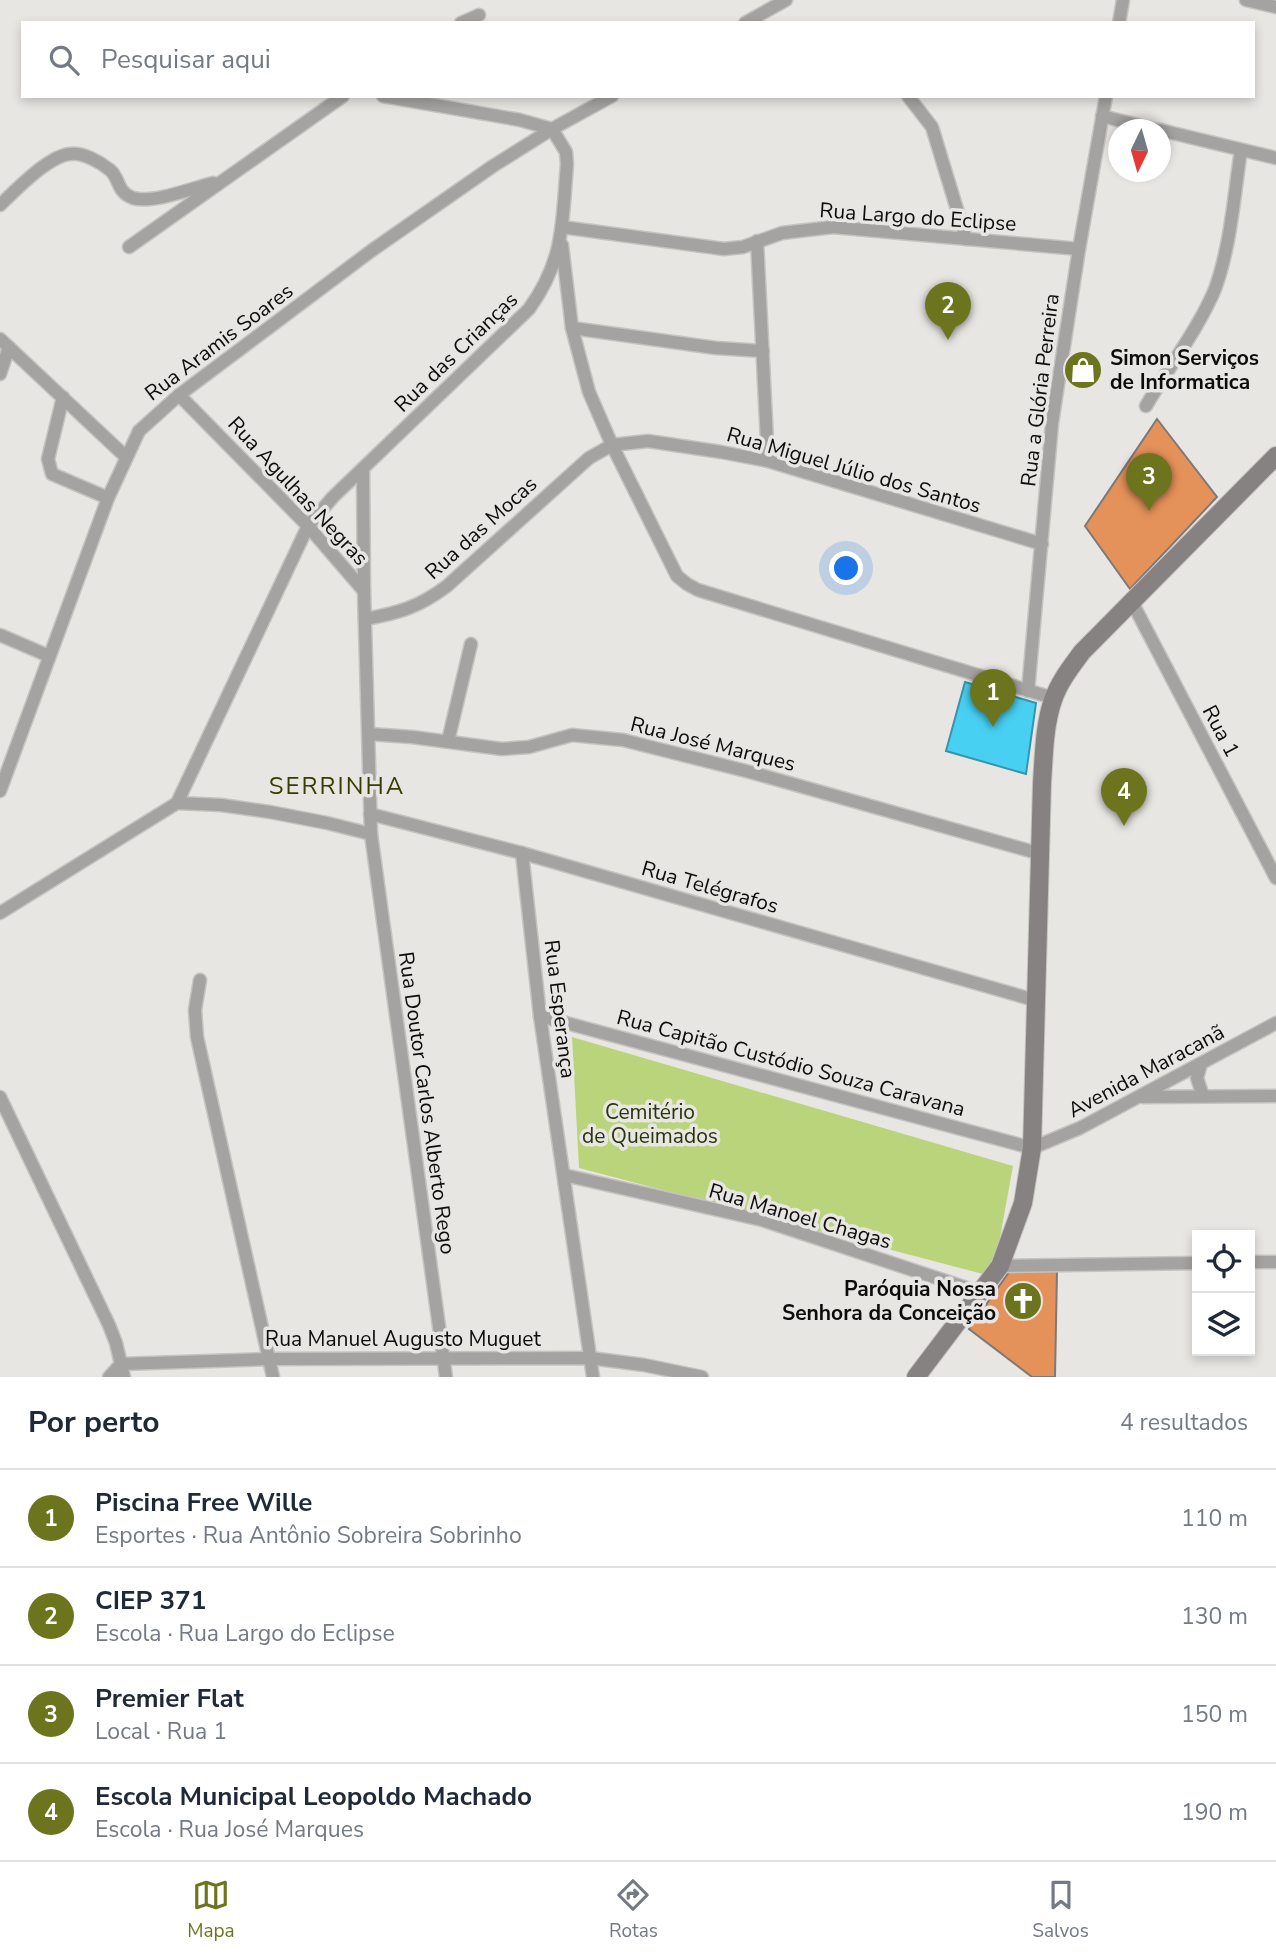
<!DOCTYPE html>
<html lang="pt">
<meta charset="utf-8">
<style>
:root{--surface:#fff;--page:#f6f6f7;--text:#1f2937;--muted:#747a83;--line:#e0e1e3;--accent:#6c751e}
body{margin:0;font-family:"Nunito Sans",sans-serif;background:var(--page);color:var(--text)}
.controls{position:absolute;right:21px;bottom:21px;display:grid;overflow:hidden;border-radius:0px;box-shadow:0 4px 10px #0003}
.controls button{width:63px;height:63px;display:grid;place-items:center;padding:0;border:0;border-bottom:2px solid var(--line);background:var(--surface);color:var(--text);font:35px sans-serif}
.compass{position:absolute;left:1108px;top:119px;width:63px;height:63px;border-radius:50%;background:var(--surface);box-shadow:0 4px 10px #0003;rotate:185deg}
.you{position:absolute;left:847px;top:569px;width:24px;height:24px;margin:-18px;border:5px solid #fff;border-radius:50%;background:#1a73e8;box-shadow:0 0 0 10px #1a73e833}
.badge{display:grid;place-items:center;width:46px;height:46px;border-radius:50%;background:var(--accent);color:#fff;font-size:23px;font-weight:700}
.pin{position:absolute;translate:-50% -58px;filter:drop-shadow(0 2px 4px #0008)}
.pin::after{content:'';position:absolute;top:37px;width:24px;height:21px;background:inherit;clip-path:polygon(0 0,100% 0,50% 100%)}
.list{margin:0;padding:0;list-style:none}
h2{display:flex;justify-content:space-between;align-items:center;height:91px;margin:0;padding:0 28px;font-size:30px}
h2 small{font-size:23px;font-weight:400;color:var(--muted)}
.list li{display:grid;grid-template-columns:46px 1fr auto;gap:21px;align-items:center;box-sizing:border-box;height:98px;padding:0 28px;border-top:2px solid var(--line)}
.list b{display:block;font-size:26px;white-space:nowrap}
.list p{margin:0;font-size:23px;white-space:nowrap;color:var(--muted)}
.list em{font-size:23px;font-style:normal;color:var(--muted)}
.icon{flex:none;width:38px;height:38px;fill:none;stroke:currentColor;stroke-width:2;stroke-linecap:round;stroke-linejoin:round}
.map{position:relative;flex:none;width:1276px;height:1377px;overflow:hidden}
.search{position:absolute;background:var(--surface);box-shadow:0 4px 10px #0003;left:21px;right:21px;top:21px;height:77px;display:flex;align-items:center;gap:18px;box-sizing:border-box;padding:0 24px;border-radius:0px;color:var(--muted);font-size:26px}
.sheet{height:483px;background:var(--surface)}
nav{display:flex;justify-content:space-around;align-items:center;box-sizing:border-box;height:98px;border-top:2px solid var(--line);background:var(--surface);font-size:19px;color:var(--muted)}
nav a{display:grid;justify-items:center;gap:4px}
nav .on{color:var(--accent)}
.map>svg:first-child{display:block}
.green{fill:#b9d47b}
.water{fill:#47d0f2;stroke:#3595ad;stroke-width:2}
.building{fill:#e5915a;stroke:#7d7977;stroke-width:2}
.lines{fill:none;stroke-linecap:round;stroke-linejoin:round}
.minor-casing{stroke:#c5c3c0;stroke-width:15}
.secondary-casing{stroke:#c5c3c0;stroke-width:20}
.minor{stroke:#a5a3a2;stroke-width:12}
.secondary{stroke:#858281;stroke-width:18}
.labels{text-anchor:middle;stroke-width:7;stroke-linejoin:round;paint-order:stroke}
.street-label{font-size:21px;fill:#0c0c0b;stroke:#e8e6e3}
.poi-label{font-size:21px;font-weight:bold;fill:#0c0c0b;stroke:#e8e6e3;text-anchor:start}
.park-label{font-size:21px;fill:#2a350d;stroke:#e8e6e3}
.quarter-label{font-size:24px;letter-spacing:2px;fill:#373d00;stroke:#e8e6e3}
</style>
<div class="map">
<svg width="1276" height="1377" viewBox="0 0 1276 1377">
<rect width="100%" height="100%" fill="#e8e6e3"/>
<path class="green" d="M572,1037L1013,1166L997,1254L983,1274L579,1168Z"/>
<path class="water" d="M965,682L1036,703L1026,774L946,751Z"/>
<g class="building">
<path d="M1096,359L1093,380L1072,379L1073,361Z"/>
<path d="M1157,419L1217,497L1130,589L1085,526Z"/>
<path d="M1057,1271L1055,1377H1032L969,1329L1009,1272Z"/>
</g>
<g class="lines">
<defs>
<g id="minor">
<path d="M1246,0L1276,7"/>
<path d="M461,23L479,15"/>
<path d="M745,23L786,0"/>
<path d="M1119,23L1123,0"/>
<path d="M908,96L932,127L966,239"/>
<path d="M1102,116L1157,130"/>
<path d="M1160,130L1276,158"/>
<path d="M0,205C16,190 48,156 70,154C83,152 100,162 110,170C120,178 116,192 133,198C152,204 193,188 213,183"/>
<path d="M562,227L724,249L743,247L782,233L833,227L1079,249"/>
<path d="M757,241L768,461"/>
<path d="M562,245L572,328L589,392L612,445L677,576L687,584L698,590L1053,698"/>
<path d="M129,247L343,96"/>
<path d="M572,328L716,348L763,351"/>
<path d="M0,339L126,457"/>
<path d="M0,374L9,347"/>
<path d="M179,395L308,526L364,591L371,834L446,1377"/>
<path d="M63,397L48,459L52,474L108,498"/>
<path d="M1146,406C1167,370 1200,326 1215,289C1231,245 1234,195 1241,150"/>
<path d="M363,470L364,591"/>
<path d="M1132,602L1276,878"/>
<path d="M365,619C399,613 419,607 447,586L589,458L612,445L648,441L721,452L768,461L1042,544"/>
<path d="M0,635L49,656"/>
<path d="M1028,691L1052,423L1079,249L1106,96"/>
<path d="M369,734L412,737L502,749L529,747L572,735L623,740L750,772L1041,854"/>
<path d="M448,741L471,644"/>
<path d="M0,791L108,498L139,431L179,395L371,251L493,166L552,129L612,96"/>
<path d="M177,803L308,526L333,497L529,309C565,259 562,222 567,164L566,152L552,129L520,120L383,96"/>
<path d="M370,814L522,853L1038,1001"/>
<path d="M522,853L540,1016L593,1377"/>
<path d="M0,913L177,803L221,805L270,812L327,823L371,834"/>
<path d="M200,980L195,1010L197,1037L273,1377"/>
<path d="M540,1016L1032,1148L1080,1128L1276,1023"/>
<path d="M1201,1064L1197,1078L1203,1096"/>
<path d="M0,1097L109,1325L116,1343L124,1377"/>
<path d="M1143,1097L1276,1096"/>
<path d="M564,1175L762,1220L982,1293"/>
<path d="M1250,1262H1276"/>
<path d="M1000,1266L1197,1263"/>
<path d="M109,1377L121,1364L270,1359L590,1358L644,1365L702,1377"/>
</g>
<path id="secondary" d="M916,1377L1000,1266L1023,1203L1032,1148L1042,783C1044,755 1044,726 1053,700C1059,682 1071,667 1082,652L1276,456"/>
</defs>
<use href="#minor" class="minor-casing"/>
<use href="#secondary" class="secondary-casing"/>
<use href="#minor" class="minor"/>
<use href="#secondary" class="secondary"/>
</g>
<defs>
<symbol id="shop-disc" viewBox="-11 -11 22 22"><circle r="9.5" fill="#6c751e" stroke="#e8e6e3"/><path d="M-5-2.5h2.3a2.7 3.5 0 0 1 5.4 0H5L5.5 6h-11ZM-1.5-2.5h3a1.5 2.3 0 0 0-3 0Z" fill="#fff"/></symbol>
<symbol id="church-disc" viewBox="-11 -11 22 22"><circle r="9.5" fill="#6c751e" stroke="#e8e6e3"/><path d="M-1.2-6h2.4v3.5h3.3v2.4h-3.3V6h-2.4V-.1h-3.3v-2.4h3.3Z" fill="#fff"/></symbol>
</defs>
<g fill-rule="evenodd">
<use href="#shop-disc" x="1061" y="348" width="44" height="44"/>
<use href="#church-disc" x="1001" y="1279" width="44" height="44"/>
</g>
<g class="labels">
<g class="street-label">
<text transform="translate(918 217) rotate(4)" y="7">Rua Largo do Eclipse</text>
<text transform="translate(219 342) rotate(-37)" y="7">Rua Aramis Soares</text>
<text transform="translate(456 352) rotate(-44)" y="7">Rua das Crianças</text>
<text transform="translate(1040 390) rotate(-83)" y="7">Rua a Glória Perreira</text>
<text transform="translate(854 470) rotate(16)" y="7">Rua Miguel Júlio dos Santos</text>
<text transform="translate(298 491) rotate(47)" y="7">Rua Agulhas Negras</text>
<text transform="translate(481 528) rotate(-42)" y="7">Rua das Mocas</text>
<text transform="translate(1221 731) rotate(62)" y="7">Rua 1</text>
<text transform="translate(713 744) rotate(14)" y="7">Rua José Marques</text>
<text transform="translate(710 887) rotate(16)" y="7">Rua Telégrafos</text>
<text transform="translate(560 1009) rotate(83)" y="7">Rua Esperança</text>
<text transform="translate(791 1063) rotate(15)" y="7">Rua Capitão Custódio Souza Caravana</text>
<text transform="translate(1146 1071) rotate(-28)" y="7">Avenida Maracanã</text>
<text transform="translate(427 1103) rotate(82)" y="7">Rua Doutor Carlos Alberto Rego</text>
<text transform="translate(800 1216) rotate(16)" y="7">Rua Manoel Chagas</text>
<text x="403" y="1346">Rua Manuel Augusto Muguet</text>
</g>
<g class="poi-label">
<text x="1110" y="365">Simon Serviços<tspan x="1110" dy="24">de Informatica</tspan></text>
<text x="996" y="1296" text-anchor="end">Paróquia Nossa<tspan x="996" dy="24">Senhora da Conceição</tspan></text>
</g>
<g class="park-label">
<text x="650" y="1119">Cemitério<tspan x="650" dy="24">de Queimados</tspan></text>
</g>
<g class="quarter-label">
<text x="337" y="794">SERRINHA</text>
</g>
</g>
</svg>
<div class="controls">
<button><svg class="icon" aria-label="locate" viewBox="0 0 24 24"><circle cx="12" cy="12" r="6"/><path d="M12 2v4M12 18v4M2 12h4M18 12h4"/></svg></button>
<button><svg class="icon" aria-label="layers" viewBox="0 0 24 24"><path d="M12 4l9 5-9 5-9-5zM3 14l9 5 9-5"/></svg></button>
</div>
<svg class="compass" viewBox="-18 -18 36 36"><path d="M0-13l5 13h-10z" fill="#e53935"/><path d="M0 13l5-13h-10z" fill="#747a83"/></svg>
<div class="you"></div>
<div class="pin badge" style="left:993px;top:727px">1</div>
<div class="pin badge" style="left:948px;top:340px">2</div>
<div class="pin badge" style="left:1149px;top:511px">3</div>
<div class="pin badge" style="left:1124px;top:826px">4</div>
<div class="search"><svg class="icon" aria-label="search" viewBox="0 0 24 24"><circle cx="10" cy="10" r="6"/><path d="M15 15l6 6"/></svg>Pesquisar aqui</div>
</div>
<section class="sheet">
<h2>Por perto<small>4 resultados</small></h2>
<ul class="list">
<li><span class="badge">1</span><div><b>Piscina Free Wille</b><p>Esportes · Rua Antônio Sobreira Sobrinho</p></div><em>110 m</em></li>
<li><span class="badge">2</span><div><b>CIEP 371</b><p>Escola · Rua Largo do Eclipse</p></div><em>130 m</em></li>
<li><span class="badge">3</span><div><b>Premier Flat</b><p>Local · Rua 1</p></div><em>150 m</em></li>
<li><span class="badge">4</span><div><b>Escola Municipal Leopoldo Machado</b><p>Escola · Rua José Marques</p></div><em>190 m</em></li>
</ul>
</section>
<nav>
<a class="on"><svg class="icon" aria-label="map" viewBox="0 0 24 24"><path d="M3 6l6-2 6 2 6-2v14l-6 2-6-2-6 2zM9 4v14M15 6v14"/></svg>Mapa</a>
<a><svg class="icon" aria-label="directions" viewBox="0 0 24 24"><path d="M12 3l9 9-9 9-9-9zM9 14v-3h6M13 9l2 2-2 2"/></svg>Rotas</a>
<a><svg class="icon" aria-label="saved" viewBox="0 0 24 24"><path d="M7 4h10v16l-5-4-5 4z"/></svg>Salvos</a>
</nav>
